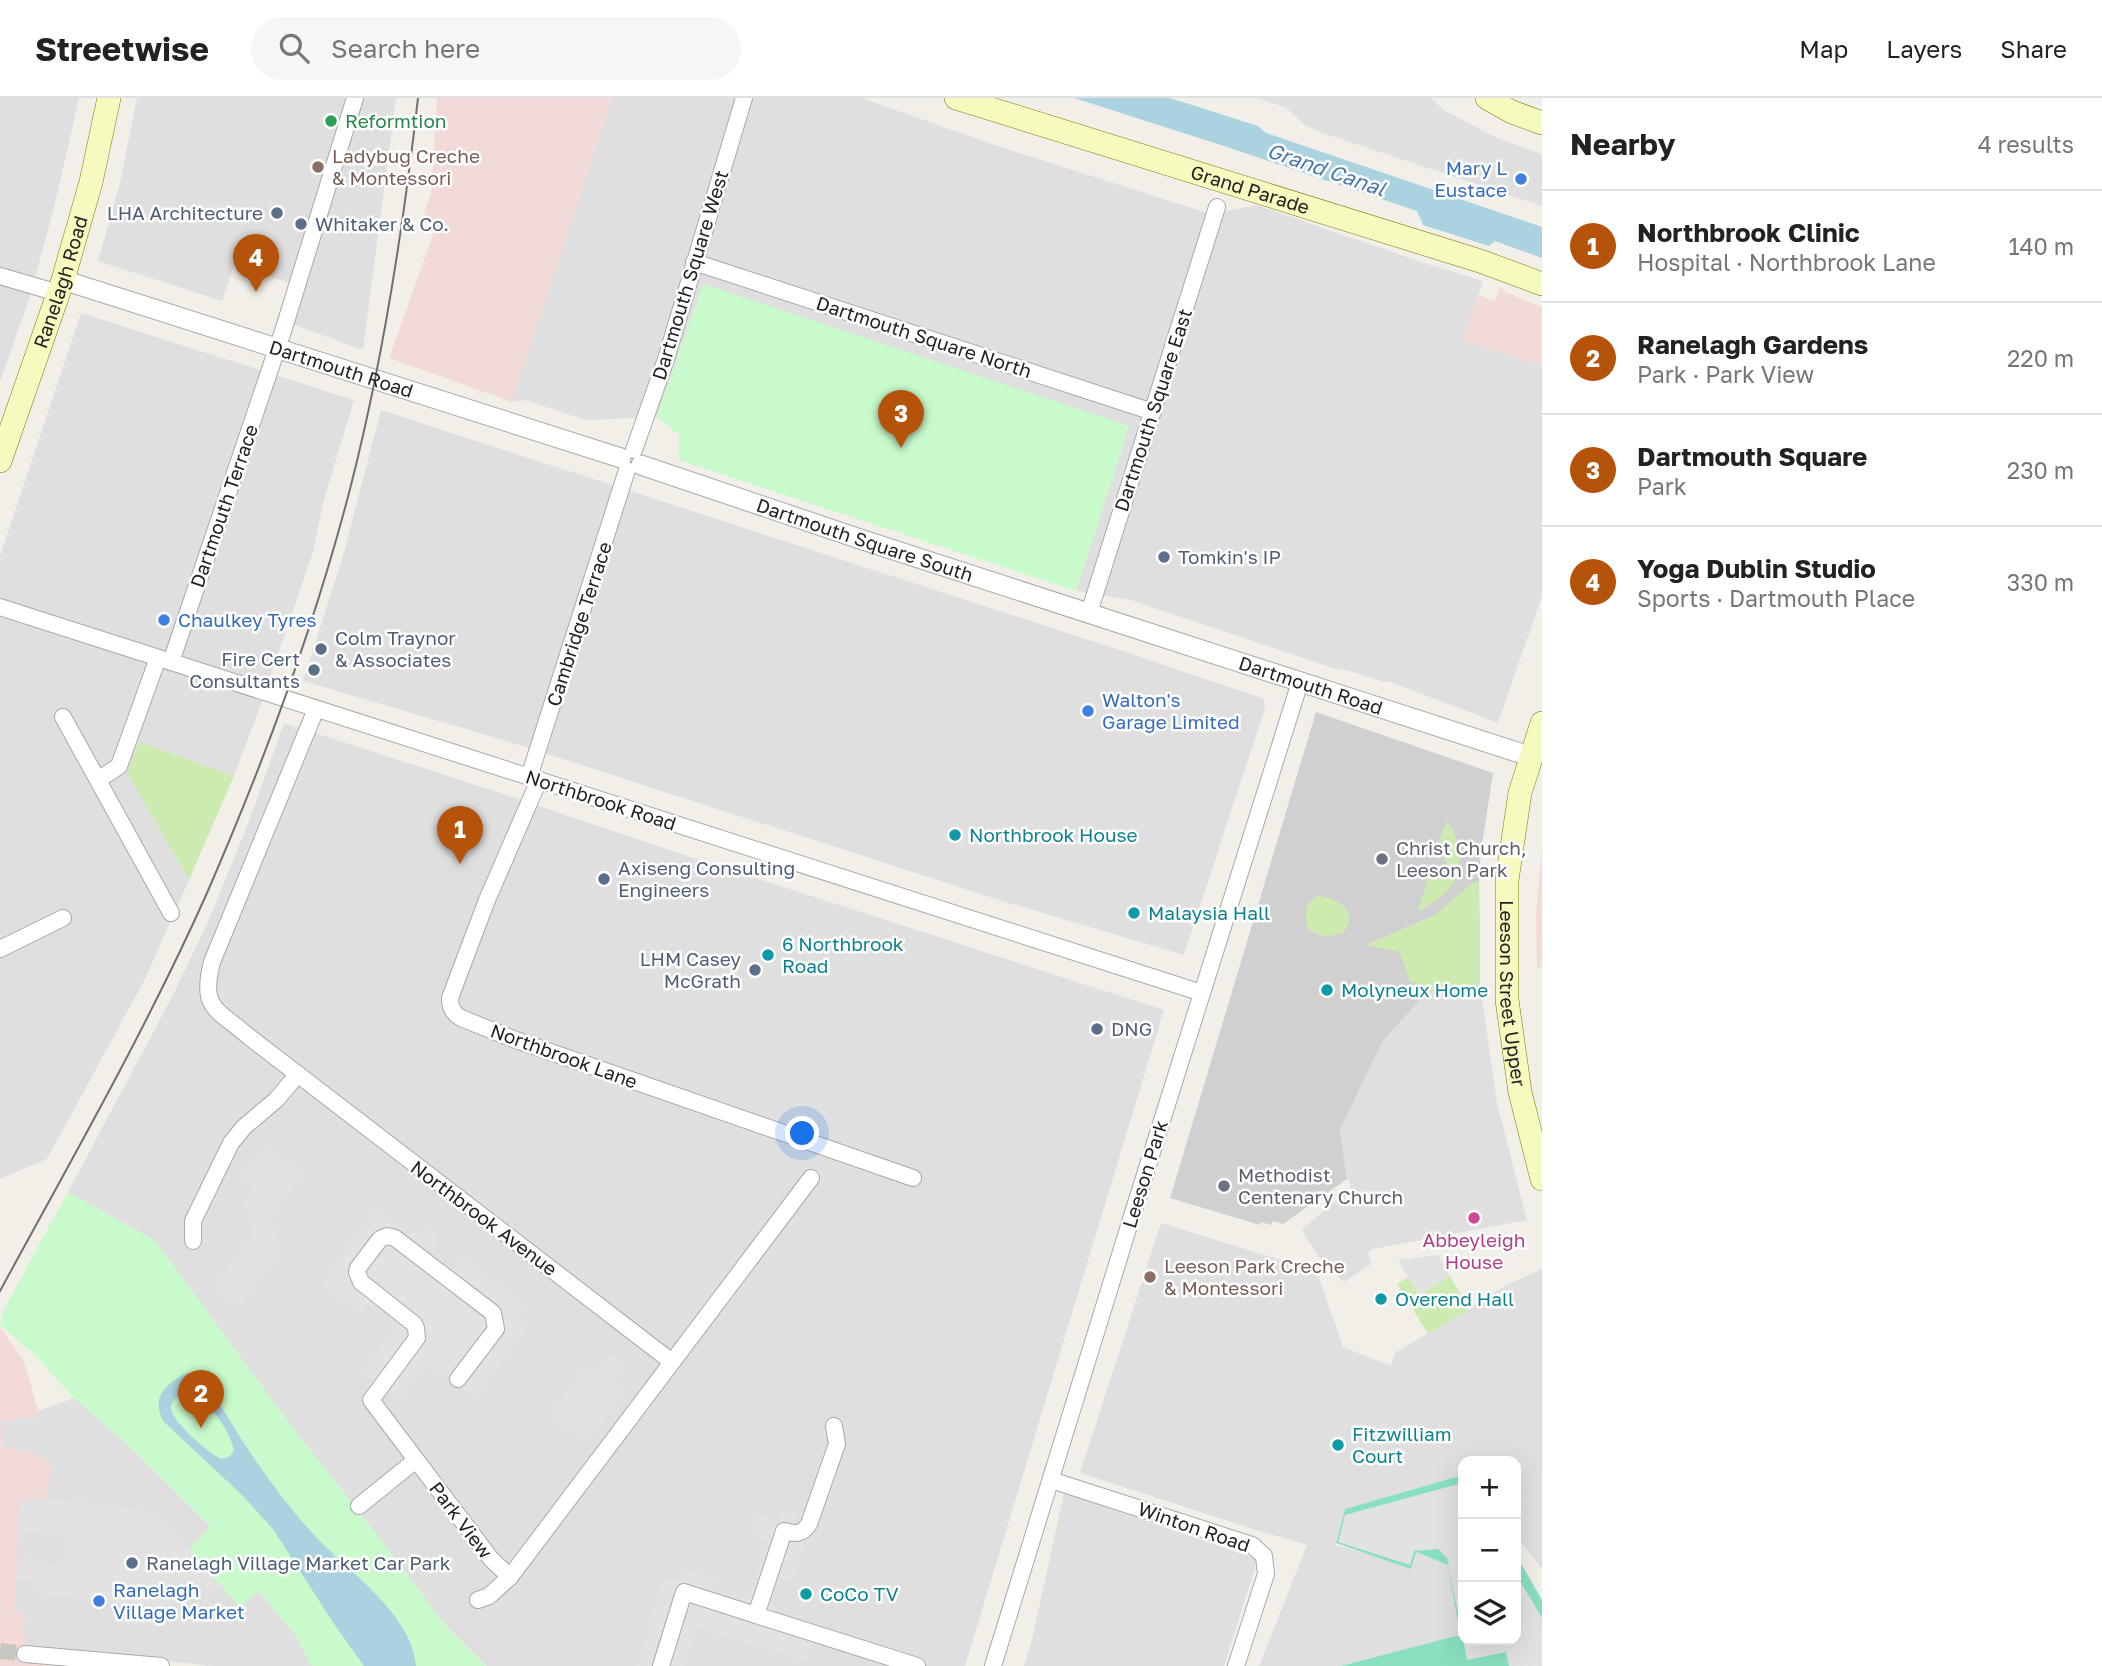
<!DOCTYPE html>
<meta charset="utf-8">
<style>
:root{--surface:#fff;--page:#f6f6f6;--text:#222;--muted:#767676;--line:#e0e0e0;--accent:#b45309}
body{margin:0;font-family:"Golos Text",sans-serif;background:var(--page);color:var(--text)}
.controls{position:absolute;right:21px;bottom:21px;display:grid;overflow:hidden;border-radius:14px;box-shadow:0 7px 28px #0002}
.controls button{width:63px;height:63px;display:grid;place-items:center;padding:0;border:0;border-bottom:2px solid var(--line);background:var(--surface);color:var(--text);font:35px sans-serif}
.you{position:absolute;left:803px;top:1036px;width:24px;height:24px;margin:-18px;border:5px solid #fff;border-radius:50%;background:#1a73e8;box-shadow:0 0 0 10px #1a73e833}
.badge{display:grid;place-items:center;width:46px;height:46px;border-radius:50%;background:var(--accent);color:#fff;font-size:23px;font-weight:700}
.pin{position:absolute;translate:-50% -58px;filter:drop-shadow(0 2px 4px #0008)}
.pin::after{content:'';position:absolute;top:37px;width:24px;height:21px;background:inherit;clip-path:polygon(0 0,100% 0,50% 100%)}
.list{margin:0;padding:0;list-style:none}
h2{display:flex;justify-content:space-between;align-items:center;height:91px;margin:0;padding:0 28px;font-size:30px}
h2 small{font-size:23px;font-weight:400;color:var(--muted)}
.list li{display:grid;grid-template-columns:46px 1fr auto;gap:21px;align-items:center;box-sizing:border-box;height:112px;padding:0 28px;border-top:2px solid var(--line)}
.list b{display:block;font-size:26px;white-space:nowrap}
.list p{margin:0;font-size:23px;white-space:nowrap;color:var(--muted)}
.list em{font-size:23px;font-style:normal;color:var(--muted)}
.icon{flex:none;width:38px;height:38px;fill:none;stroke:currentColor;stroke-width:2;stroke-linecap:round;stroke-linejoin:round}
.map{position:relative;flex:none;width:1542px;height:1568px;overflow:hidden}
header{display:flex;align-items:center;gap:42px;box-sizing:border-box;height:98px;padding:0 35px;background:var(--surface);border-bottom:2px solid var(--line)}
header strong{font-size:33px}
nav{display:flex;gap:38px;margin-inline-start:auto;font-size:24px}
.search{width:490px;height:63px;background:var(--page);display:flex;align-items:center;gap:18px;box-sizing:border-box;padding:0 24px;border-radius:38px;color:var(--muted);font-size:26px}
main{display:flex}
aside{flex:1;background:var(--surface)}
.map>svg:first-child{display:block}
.residential{fill:#e0dfdf}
.commercial{fill:#f2dad9}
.religious{fill:#d0d0d0}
.grass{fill:#cdebb0}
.park{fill:#c8facc}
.pitch{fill:#88e0be}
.parking{fill:#e2e2e2}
.water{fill:#aad3df;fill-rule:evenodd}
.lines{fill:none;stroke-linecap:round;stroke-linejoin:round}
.minor-tunnel{stroke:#c8c6c1;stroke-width:16;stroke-dasharray:16 8;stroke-linecap:butt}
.minor-casing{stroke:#a9a9a9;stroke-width:18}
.tertiary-casing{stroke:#a9a9a9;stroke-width:21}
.secondary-casing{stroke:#707d05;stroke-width:24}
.minor{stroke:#fff;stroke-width:16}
.tertiary{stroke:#fff;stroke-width:19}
.secondary{stroke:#f7fabf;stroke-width:23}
.tram{stroke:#707070;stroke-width:2}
.leisure-dot{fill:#2e9e5b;stroke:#fff;stroke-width:2.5}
.education-dot{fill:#8d6e63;stroke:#fff;stroke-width:2.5}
.shop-dot{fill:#3f7fe0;stroke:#fff;stroke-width:2.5}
.service-dot{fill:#5c6f8a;stroke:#fff;stroke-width:2.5}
.culture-dot{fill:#0f9aa8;stroke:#fff;stroke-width:2.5}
.worship-dot{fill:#6b7280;stroke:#fff;stroke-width:2.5}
.hotel-dot{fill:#d1479c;stroke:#fff;stroke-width:2.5}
.labels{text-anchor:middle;stroke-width:5;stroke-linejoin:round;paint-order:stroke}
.leisure-label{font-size:19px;fill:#27864d;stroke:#fff;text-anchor:start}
.education-label{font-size:19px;fill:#785e54;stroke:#fff;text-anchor:start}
.shop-label{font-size:19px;fill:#366cbe;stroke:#fff;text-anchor:start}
.street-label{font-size:19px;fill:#222;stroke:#fff}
.service-label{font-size:19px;fill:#4e5e75;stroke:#fff;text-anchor:start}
.culture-label{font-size:19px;fill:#0d838f;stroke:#fff;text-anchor:start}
.worship-label{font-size:19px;fill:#5b616d;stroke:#fff;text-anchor:start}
.hotel-label{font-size:19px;fill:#b23c85;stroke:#fff}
.water-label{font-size:21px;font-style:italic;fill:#4a7aab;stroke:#fff}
</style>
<header>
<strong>Streetwise</strong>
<div class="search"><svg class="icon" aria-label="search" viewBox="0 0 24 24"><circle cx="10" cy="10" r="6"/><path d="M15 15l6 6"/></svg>Search here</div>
<nav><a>Map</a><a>Layers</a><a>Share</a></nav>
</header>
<main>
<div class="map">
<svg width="1542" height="1568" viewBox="0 0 1542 1568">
<rect width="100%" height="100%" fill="#f2efe9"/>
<g class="residential">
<path d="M0,0H79L54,110L30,198L0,284Z"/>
<path d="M137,0H396L363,252L278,221L289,185L234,167L222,203L98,163L120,85Z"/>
<path d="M612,0H861L1004,50L1210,116L1257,107L1424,165L1483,183L1462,242L1542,267V498L1498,625L1388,583L1384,584L1350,573L1333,570L1131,502L1076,493L1129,328L703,187L657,319L585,322L525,302L512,304Z"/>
<path d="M1257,0H1431L1445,13L1497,40L1542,56V108L1323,35L1306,28L1285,9Z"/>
<path d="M81,215L354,302L323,405L313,454L257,617L234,678L138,645L128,676L189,782L145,881L47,1061L0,1081V458Z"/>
<path d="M381,312L1126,554L1264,601L1265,610L1184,857L1009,805L510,644L303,583L343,458Z"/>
<path d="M284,625L522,702L666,751L1164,912L965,1568H486L444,1526L395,1460L289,1325L155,1143L68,1094L173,897L211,817L249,723Z"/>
<path d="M1480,886L1497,1005L1527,1122L1373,1151L1368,1154L1371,1166L1344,1184L1321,1162L1307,1141L1302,1131L1350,1091L1351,1085L1347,1081L1340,1032L1382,944L1427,894Z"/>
<path d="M1161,1125L1317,1173L1343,1249L1391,1268L1395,1255L1505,1188L1542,1171V1471L1516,1437V1363H1463V1377L1345,1411L1335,1447L1411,1467L1415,1454L1448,1467L1460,1538L1341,1568H1259L1307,1447L1256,1432L1080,1375Z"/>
<path d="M74,1300L127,1346L211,1429L189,1451L241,1508L258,1493L294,1535L312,1568H212L72,1553L25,1551L23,1540L25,1515L14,1514L21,1400L45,1401L53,1366L19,1352L3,1351L1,1322L40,1319L38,1313Z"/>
<path d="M1064,1395L1258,1461L1224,1568H1024L1032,1542Z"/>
</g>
<g class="commercial">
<path d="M437,0H612L512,304L389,260L437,126L423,120L431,95Z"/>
<path d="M1500,189L1507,195L1542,209V267L1462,242L1478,197L1495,203Z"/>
<path d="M1542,748V869L1537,870L1536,817Z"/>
<path d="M0,1229L24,1263L40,1319L2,1322L3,1350L34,1355L53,1366L45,1402L21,1401L14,1513L25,1515L23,1540H27L25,1555L43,1562V1568H0Z"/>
</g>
<path class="religious" d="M1316,614L1493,675L1481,753L1479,777L1480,886L1427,894L1382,944L1340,1032L1347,1081L1283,1126L1273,1123L1271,1127L1261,1124L1260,1127L1170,1100Z"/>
<g class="grass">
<path d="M139,644L234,678L189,782L127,675Z"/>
<path d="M1446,724C1454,730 1456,738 1458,748C1463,784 1450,793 1422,812H1418L1428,780L1435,782L1445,777L1448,767L1443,758L1435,755Z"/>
<path d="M1479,783L1480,886L1418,895L1420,887L1410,883L1400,854L1365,847L1435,817L1472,785Z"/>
<path d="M1318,798C1339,800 1360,814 1343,835L1323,839L1309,832C1304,818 1304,805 1318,798Z"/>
<path d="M1450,1178L1469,1211L1428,1236L1397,1186L1408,1179L1420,1197Z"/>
</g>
<g class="park">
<path d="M703,186L1129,328L1076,493L679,362V337L657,319Z"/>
<path d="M68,1094L155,1143L289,1325L395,1460L444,1526L486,1568H312L294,1535L259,1493L240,1509L189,1451L211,1428L127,1346L74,1300L35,1257L0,1227L3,1213Z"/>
</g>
<path class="pitch" d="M1463,1377V1542H1516V1457L1542,1502V1568H1341L1460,1537L1448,1467L1416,1454L1411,1471L1336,1445L1345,1411Z"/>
<g class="parking">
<path d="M266,1047L302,1077L272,1116L262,1109L268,1120L279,1129L274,1143L284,1151L239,1208L213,1189L254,1135L253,1130L244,1107L246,1096L253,1089L241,1079Z"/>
<path d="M375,1111L407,1135L420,1136L428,1130L438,1138L434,1149L435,1157L439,1163L454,1171L462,1160L528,1209L520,1220L529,1227L475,1300L428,1265L400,1302L363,1273L400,1224L369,1204L360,1215L323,1187L341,1157Z"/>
<path d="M1438,1157L1450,1178L1419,1197L1398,1162Z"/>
<path d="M610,1255L625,1267L613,1282L623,1297L586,1345L550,1317L586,1269L599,1270Z"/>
<path d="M1462,1385L1463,1388V1542H1516V1476L1542,1520V1568H1509L1506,1554L1467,1562L1447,1460L1438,1451L1414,1453L1410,1467L1338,1444L1345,1417Z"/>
<path d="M21,1400L96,1405L149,1414L189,1451L222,1489L175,1484L172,1509L159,1508L158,1528L114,1523L116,1504L42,1497L40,1491L32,1486L30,1481L16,1484L18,1459L48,1463L49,1467L63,1468L66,1439L20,1433Z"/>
<path d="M783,1411L797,1416L792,1429V1441L805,1446L792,1483L777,1480L772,1493V1504L775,1512L782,1517L818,1529L808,1563L697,1530L684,1568H636L664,1480L678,1483L682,1470L718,1481L714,1495L737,1502L746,1497L759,1485L760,1480L754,1478L763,1450L770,1451L767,1444L751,1437L758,1415L778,1423Z"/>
</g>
<g class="water">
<path d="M1074,0H1170L1258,28L1266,35L1542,129V160L1495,143L1489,148L1423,127L1417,113L1224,48Z"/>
<path d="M187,1275C198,1274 203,1281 210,1289C236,1335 270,1387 305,1427C339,1468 412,1512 416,1568H364L334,1526L273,1431L242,1397L164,1324C150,1300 165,1286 187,1275ZM187,1295C206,1296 232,1336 234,1353L230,1358L222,1361C210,1357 171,1323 171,1310C171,1301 180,1297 187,1295Z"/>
</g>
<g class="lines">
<path class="minor-tunnel" d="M0,1553L25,1556"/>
<defs>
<g id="minor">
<path d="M694,164L1153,314"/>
<path d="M0,178L58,195"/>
<path d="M634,352L666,261L744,0"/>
<path d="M0,509L1202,895"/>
<path d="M1089,515L1217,109"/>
<path d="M171,564L284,230L355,0"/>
<path d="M316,611L212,864C200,911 216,910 248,938L672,1264"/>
<path d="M63,619L171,815"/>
<path d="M529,679L627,372"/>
<path d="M98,682L119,668L158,560"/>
<path d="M539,682L487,802L450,900C450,910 453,915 461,920L516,942L913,1080"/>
<path d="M0,851L63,820"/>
<path d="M193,1143V1123L231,1045L244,1029L276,1002L298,976"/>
<path d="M458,1281L496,1231L493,1215L395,1140L387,1138L380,1141L358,1170L357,1174L361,1184L414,1226L416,1230L417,1240L371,1302L491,1461L510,1479"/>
<path d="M834,1328L837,1346L809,1426C802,1437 795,1436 784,1433L756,1517L917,1568"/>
<path d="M1051,1382L1252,1447L1264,1458L1266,1476L1236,1568"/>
<path d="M359,1408L416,1362"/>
<path d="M478,1502L489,1498L510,1479L811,1080"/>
<path d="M25,1556L161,1568"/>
<path d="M661,1568L684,1494L756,1517"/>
<path d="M993,1568L1136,1105L1300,584"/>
</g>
<g id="tertiary">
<path id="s1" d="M63,182L621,360"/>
<path id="s2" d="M641,367L863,442L1532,659"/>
</g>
<g id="secondary">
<path id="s3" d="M956,0L1480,163L1542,186"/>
<path d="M1487,0L1512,14L1542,25"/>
<path id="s4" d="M0,363L63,182L91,84L109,0"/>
<path id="s5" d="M1542,625L1520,695L1507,782V902L1520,994L1542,1081"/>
</g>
</defs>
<use href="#minor" class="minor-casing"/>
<use href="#tertiary" class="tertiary-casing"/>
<use href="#secondary" class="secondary-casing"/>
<use href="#minor" class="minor"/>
<use href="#tertiary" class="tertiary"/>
<use href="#secondary" class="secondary"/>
<path class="tram" d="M0,1193C71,1062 146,932 207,795C264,664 314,530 350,391C383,263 403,132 418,0"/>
</g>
<circle class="leisure-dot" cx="331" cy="23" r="7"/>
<g class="education-dot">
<circle cx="318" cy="69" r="7"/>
<circle cx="1150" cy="1179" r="7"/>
</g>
<g class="shop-dot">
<circle cx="1521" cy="81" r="7"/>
<circle cx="164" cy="522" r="7"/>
<circle cx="1088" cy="613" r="7"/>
<circle cx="99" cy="1503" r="7"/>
</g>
<g class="service-dot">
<circle cx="277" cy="115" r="7"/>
<circle cx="301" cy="126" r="7"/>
<circle cx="1164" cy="459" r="7"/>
<circle cx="321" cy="551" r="7"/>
<circle cx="314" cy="572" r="7"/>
<circle cx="604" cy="781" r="7"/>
<circle cx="755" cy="872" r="7"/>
<circle cx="1097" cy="931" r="7"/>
<circle cx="132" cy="1465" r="7"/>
</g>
<g class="culture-dot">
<circle cx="955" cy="737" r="7"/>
<circle cx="1134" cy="815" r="7"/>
<circle cx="768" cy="857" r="7"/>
<circle cx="1327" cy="892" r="7"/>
<circle cx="1381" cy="1201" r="7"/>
<circle cx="1338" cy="1347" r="7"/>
<circle cx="806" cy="1496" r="7"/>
</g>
<g class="worship-dot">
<circle cx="1382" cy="761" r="7"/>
<circle cx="1224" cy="1088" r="7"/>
</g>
<circle class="hotel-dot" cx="1474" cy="1120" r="7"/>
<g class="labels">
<g class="leisure-label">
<text x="345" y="30">Reformtion</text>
</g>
<g class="education-label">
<text x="332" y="65">Ladybug Creche<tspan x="332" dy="22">&amp; Montessori</tspan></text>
<text x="1164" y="1175">Leeson Park Creche<tspan x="1164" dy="22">&amp; Montessori</tspan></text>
</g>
<g class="shop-label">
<text x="1507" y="77" text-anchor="end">Mary L<tspan x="1507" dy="22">Eustace</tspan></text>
<text x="178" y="529">Chaulkey Tyres</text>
<text x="1102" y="609">Walton's<tspan x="1102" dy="22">Garage Limited</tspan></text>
<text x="113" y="1499">Ranelagh<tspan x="113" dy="22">Village Market</tspan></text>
</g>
<g class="street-label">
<text dy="7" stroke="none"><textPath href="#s3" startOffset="308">Grand Parade</textPath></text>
<text transform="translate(690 177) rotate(-73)" y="7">Dartmouth Square West</text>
<text dy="7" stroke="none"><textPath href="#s4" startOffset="189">Ranelagh Road</textPath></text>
<text transform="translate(924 239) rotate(18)" y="7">Dartmouth Square North</text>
<text dy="7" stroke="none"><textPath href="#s1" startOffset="292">Dartmouth Road</textPath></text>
<text transform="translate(1153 312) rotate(-72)" y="7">Dartmouth Square East</text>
<text transform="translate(224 408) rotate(-71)" y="7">Dartmouth Terrace</text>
<text dy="7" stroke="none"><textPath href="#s2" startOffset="236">Dartmouth Square South</textPath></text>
<text transform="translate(579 526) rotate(-72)" y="7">Cambridge Terrace</text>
<text dy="7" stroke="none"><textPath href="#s2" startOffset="705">Dartmouth Road</textPath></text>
<text transform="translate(601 702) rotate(18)" y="7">Northbrook Road</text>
<text dy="7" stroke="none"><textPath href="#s5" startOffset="275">Leeson Street Upper</textPath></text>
<text transform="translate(564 958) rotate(20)" y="7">Northbrook Lane</text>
<text transform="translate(1145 1076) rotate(-73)" y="7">Leeson Park</text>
<text transform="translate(484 1120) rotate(37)" y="7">Northbrook Avenue</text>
<text transform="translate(461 1422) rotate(53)" y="7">Park View</text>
<text transform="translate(1194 1429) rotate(19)" y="7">Winton Road</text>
</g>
<g class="service-label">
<text x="263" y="122" text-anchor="end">LHA Architecture</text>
<text x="315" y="133">Whitaker &amp; Co.</text>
<text x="1178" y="466">Tomkin's IP</text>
<text x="335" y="547">Colm Traynor<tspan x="335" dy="22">&amp; Associates</tspan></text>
<text x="300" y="568" text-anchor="end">Fire Cert<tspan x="300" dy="22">Consultants</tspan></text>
<text x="618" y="777">Axiseng Consulting<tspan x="618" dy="22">Engineers</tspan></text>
<text x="741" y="868" text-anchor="end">LHM Casey<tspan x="741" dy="22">McGrath</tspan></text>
<text x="1111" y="938">DNG</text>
<text x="146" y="1472">Ranelagh Village Market Car Park</text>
</g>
<g class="culture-label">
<text x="969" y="744">Northbrook House</text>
<text x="1148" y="822">Malaysia Hall</text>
<text x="782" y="853">6 Northbrook<tspan x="782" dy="22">Road</tspan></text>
<text x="1341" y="899">Molyneux Home</text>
<text x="1395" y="1208">Overend Hall</text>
<text x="1352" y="1343">Fitzwilliam<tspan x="1352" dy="22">Court</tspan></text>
<text x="820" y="1503">CoCo TV</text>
</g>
<g class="worship-label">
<text x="1396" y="757">Christ Church,<tspan x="1396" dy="22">Leeson Park</tspan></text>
<text x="1238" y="1084">Methodist<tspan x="1238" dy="22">Centenary Church</tspan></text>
</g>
<g class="hotel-label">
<text x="1474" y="1149">Abbeyleigh<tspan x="1474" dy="22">House</tspan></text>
</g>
<g class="water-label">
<text transform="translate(1326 72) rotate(19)" y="7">Grand Canal</text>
</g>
</g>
</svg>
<div class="controls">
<button>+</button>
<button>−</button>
<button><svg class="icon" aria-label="layers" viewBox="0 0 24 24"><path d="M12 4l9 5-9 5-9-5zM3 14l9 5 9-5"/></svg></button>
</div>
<div class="you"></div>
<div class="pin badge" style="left:460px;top:766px">1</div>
<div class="pin badge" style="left:201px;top:1330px">2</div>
<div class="pin badge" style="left:901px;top:350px">3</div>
<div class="pin badge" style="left:256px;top:194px">4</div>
</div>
<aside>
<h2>Nearby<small>4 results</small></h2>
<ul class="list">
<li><span class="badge">1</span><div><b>Northbrook Clinic</b><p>Hospital · Northbrook Lane</p></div><em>140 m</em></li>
<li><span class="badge">2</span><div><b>Ranelagh Gardens</b><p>Park · Park View</p></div><em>220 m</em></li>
<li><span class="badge">3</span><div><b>Dartmouth Square</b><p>Park</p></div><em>230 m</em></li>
<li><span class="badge">4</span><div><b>Yoga Dublin Studio</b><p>Sports · Dartmouth Place</p></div><em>330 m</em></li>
</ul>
</aside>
</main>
